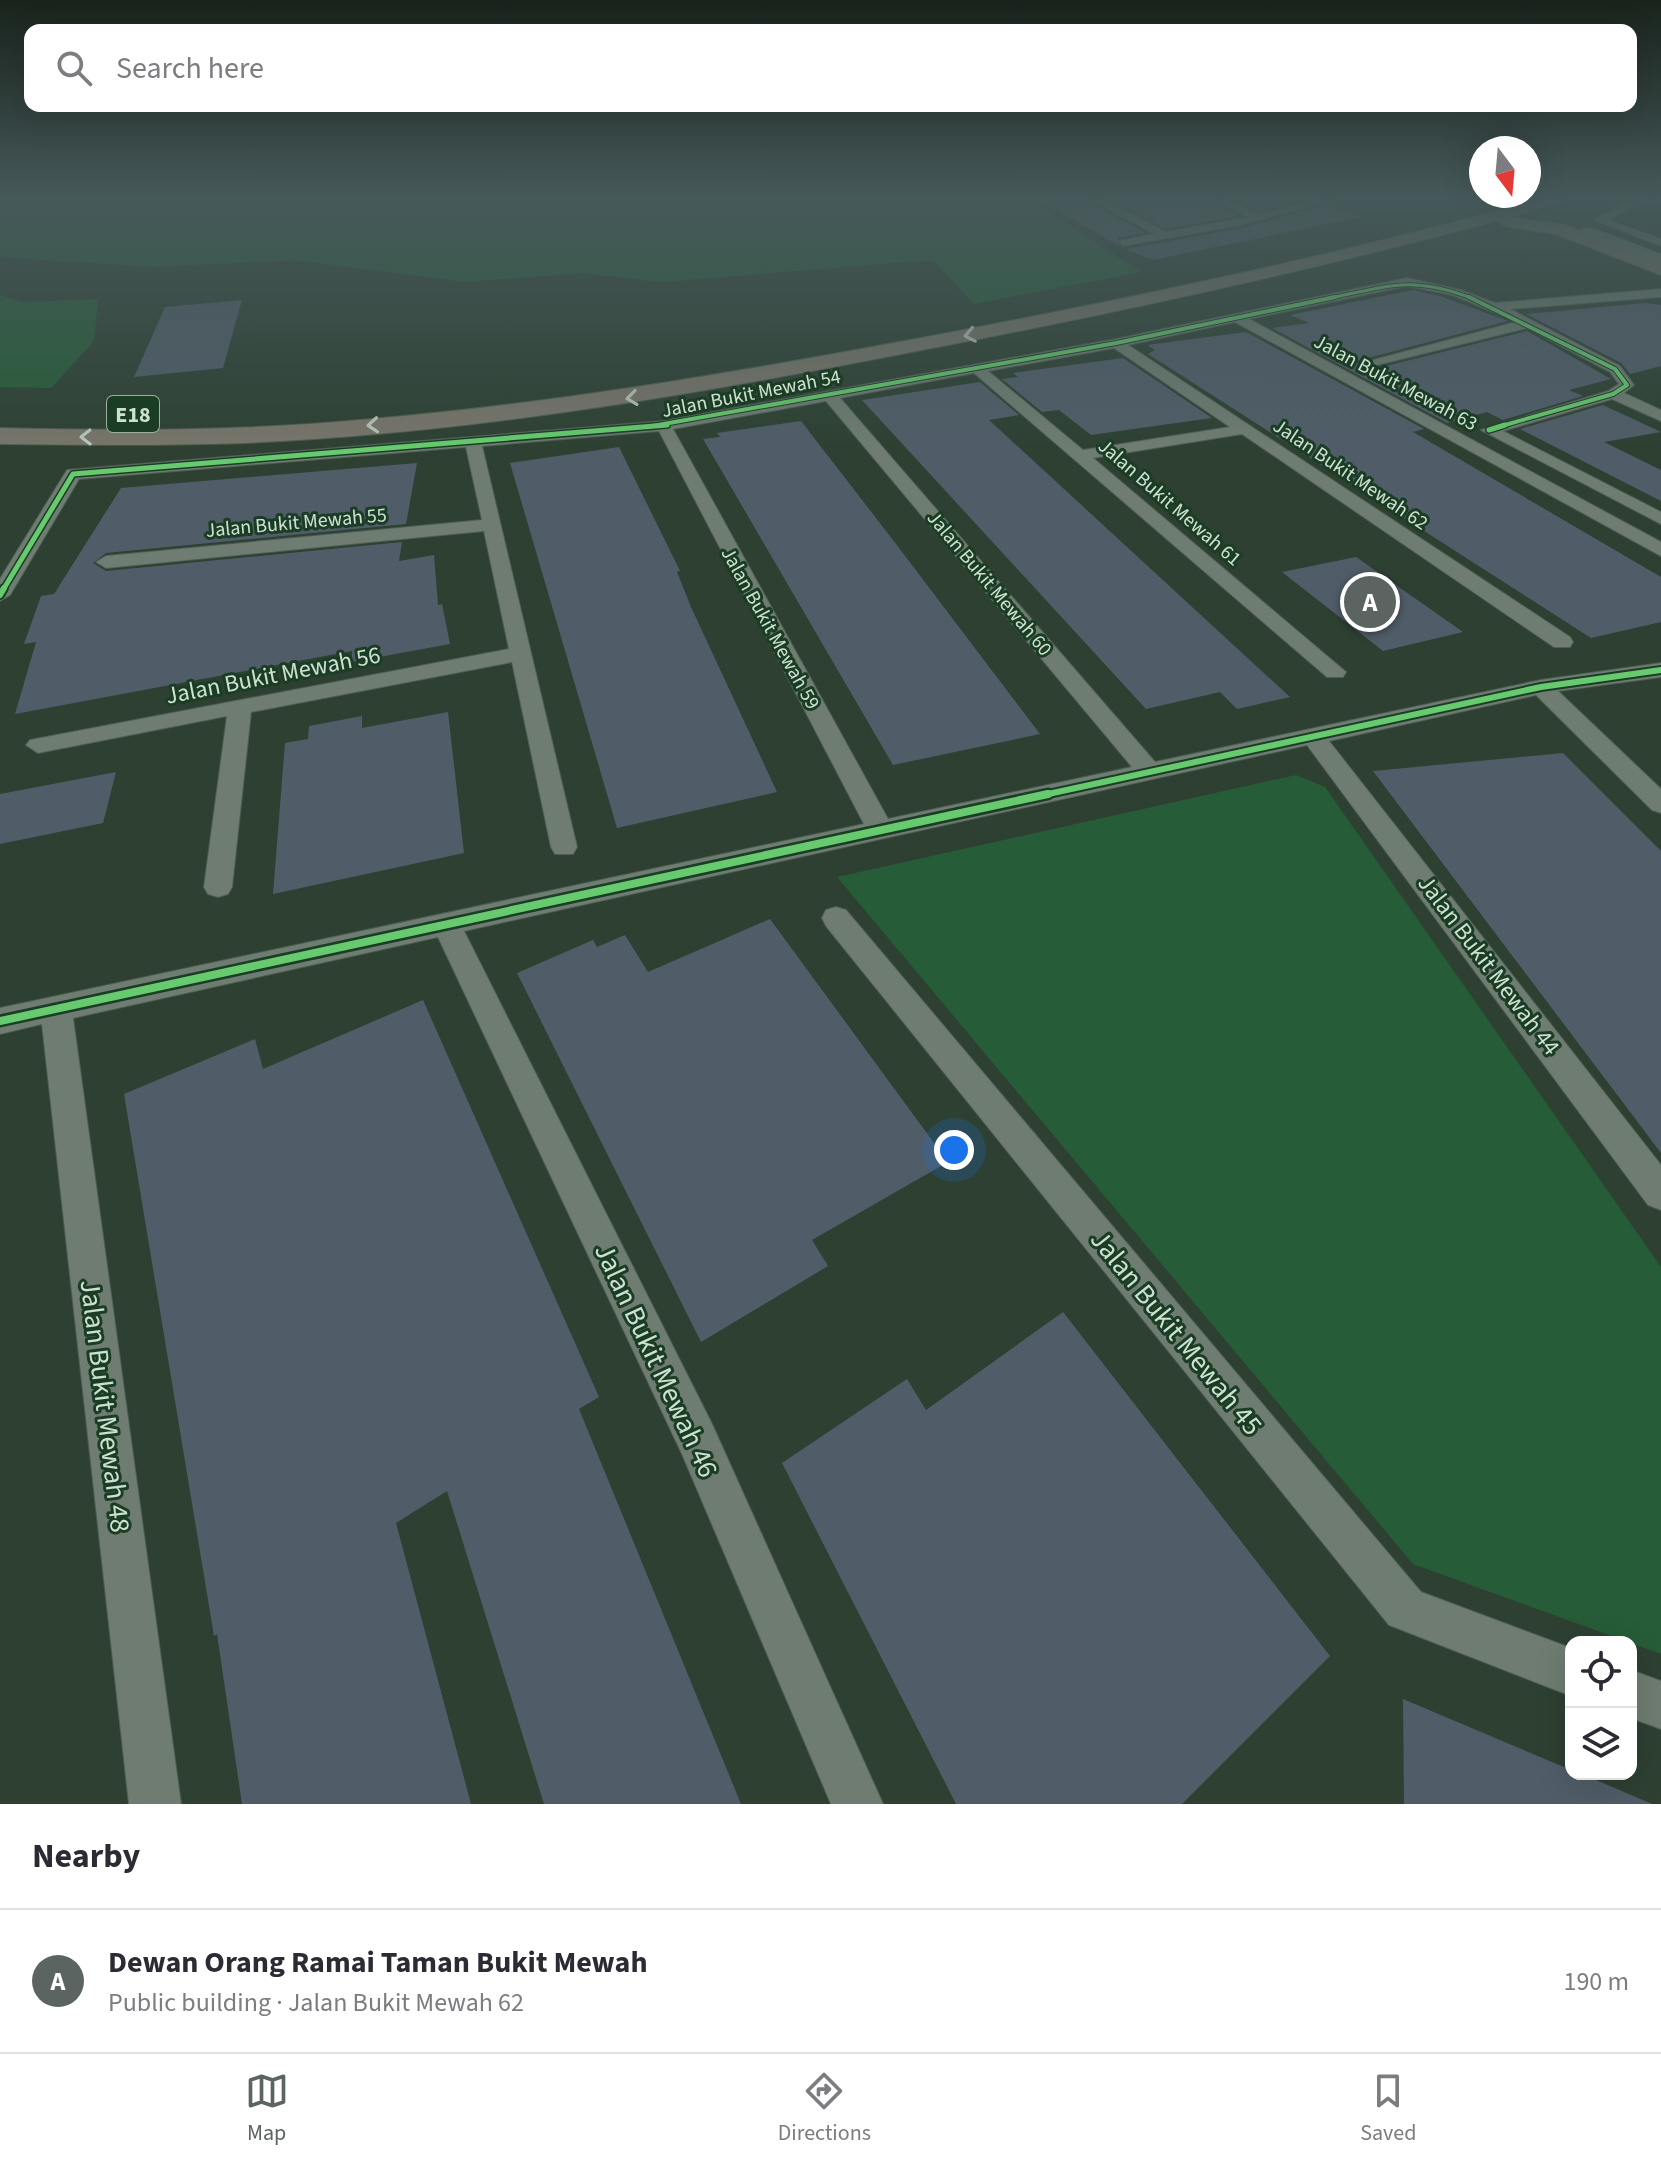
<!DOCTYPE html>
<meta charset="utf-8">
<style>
:root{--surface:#fff;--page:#f2f2f3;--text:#2b2b33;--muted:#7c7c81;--line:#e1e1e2;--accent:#5b6461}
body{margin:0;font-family:"Source Sans 3",sans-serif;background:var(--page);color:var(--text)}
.controls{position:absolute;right:24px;bottom:24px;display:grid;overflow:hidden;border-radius:16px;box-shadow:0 8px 32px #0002}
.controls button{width:72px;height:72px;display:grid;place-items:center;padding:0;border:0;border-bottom:2px solid var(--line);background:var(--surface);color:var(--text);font:40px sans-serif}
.compass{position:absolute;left:1469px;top:136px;width:72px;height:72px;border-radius:50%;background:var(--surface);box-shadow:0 8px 32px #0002;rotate:164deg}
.you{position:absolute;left:954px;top:1150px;width:28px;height:28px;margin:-20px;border:6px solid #fff;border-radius:50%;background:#1a73e8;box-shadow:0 0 0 12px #1a73e833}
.badge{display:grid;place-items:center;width:52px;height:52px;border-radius:50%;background:var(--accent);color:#fff;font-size:26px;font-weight:700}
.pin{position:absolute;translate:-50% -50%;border:4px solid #fff;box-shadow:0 2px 8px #0006}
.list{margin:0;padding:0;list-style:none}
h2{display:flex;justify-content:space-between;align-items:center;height:104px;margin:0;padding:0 32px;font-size:34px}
h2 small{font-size:26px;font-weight:400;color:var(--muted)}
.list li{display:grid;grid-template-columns:52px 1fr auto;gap:24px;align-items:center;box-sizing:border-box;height:144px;padding:0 32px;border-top:2px solid var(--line)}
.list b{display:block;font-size:30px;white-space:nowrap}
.list p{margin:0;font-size:26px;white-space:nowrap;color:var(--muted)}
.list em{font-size:26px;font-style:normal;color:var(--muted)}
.icon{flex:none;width:44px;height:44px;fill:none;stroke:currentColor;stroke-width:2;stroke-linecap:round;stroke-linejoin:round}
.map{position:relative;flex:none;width:1661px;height:1804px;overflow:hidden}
.search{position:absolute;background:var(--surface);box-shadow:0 8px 32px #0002;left:24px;right:24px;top:24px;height:88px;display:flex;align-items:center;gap:20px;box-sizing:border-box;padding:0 28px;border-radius:16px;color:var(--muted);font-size:30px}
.sheet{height:248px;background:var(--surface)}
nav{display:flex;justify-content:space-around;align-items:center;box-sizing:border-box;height:112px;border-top:2px solid var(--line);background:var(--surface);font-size:22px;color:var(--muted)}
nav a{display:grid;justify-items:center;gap:4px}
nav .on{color:var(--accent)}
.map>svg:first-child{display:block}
.green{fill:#275c38}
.building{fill:#505d68}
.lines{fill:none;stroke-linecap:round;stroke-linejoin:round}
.minor-casing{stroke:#4d5e52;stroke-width:2}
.tertiary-casing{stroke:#4d5e52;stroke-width:2}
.motorway-casing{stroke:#4d5e52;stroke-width:2}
.minor{fill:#6e7c71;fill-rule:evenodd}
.tertiary{fill:#6e7c71;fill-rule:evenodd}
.motorway{fill:#77756a;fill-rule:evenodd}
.cycleway-far4-casing{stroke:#1b3d25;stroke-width:5}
.cycleway-far3-casing{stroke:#1b3d25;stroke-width:6}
.cycleway-far2-casing{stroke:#1b3d25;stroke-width:8}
.cycleway-far1-casing{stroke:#1b3d25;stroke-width:10}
.cycleway-casing{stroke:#1b3d25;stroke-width:13}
.cycleway-far4{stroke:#67ca6e;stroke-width:3}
.cycleway-far3{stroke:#67ca6e;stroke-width:4}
.cycleway-far2{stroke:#67ca6e;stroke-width:5}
.cycleway-far1{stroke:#67ca6e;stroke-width:6}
.cycleway{stroke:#67ca6e;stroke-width:8}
.oneway{stroke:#b8c6b7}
.labels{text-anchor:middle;stroke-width:6;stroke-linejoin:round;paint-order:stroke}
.far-street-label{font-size:20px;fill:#cde1d1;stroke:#1b3d25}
.shield{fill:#1b3d25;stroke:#98b09d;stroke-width:2}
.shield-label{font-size:22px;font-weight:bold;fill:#cde1d1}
.street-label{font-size:24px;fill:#cde1d1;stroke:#1b3d25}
.near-street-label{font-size:28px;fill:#cde1d1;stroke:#1b3d25}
</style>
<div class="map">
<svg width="1661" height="1804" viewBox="0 0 1661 1804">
<rect width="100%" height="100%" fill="#2d4032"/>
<g class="green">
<path d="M0,197H1025L1141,272L974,304L933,260L661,282L582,273L465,282L294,260L153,267L0,257Z"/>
<path d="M0,295L21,302L98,299L94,341L51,388L0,387Z"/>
<path d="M1296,775L1325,787L1661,1267V1654L1413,1564L837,877Z"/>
</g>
<g class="building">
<path d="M1105,197H1206L1239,216L1166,229Z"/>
<path d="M1228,197H1305L1309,198L1259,211Z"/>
<path d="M1084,198L1086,200L1145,233L1118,238L1119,246L1042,201Z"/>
<path d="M1325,205L1361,217L1153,260L1126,249L1242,228Z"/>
<path d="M1413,290L1440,296L1508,321L1357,361V367L1366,371L1527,331L1611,379L1569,390L1583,396L1503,420L1487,412L1447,423L1272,328L1309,323L1290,315Z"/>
<path d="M242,300L223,368L134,377L165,307Z"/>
<path d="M1645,303L1661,305V366L1630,374L1621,363L1526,314Z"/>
<path d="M1246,332L1424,429L1413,432L1661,577V622L1591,638L1148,354L1155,350L1147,345Z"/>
<path d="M1123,358L1212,418L1091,435L1059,410L1042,412L1002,379L1018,377L1013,373Z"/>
<path d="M980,382L1019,415L989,420L1290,697L1237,709L1220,692L1146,709L862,400Z"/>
<path d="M1603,405L1661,432L1604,442L1661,470V501L1520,429Z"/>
<path d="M801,421L893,540L1040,734L893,765L703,439L720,437L717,433Z"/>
<path d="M619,447L680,571L677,572L691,607L777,792L617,828L510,463Z"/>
<path d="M417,463L406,524L106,553L93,563L106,571L402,542L399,561L434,555L438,605L442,604L450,644L352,662V651L15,714L36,642L24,644L41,596L54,594L121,488Z"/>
<path d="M1356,557L1463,632L1383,651L1282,572Z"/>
<path d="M448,712L464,853L273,894L285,743L308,739L309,726L362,716V728Z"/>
<path d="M1563,753L1661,851V1153L1373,771Z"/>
<path d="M116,772L103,823L0,844V794Z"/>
<path d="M770,919L948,1162L812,1240L828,1266L701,1342L517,973L593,940L597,947L625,935L648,972Z"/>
<path d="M423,1000L599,1397L579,1409L741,1804H544L447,1491L396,1523L471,1804H242L217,1634L214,1636L124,1094L255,1039L263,1069Z"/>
<path d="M1063,1312L1330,1656L1182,1804H956L782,1463L907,1379L926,1410Z"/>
<path d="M1403,1699L1571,1770V1774H1582L1652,1804H1404Z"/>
</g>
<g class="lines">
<defs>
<g id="minor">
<path d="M1087,197H1099L1166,232L1248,217L1209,197H1221L1259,214L1328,197L1339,198L1241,225L1123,246L1119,241L1154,234Z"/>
<path d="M1661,197V201L1634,206L1608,220L1661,239V246L1594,220L1627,202Z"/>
<path d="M1407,278L1461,290L1495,303L1661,289V297L1510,309L1620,366L1634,385L1624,393L1661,410V421L1612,399L1503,431L1661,512V524L1481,430L1608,391L1619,384L1610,372L1537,333L1527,328L1365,368L1358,364L1516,322L1508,318L1452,295L1407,286L1249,319L1661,542V556L1235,322L1128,345L1570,637L1573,642L1570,647H1554L1242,434L1093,458L1346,672L1343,677H1327L974,373L840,398L1155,762L1541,680L1661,663V677L1558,691L1661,789V813L1652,810L1536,695L1329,741L1661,1165V1210L1648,1205L1307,745L464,931L712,1424L883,1804H831L682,1454L438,937L73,1018L181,1804H129L42,1024L0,1034V1008L864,824L659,431L482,446L577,847L573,854H555L551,847L512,662L251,712L232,887L228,894L218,897L208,894L204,887L227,716L38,753L26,745L30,740L509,649L484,531L106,568L96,562L106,556L482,520L466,447L79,479L10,595L0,601V579L67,470L664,421L1116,339ZM1114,348L1230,427L1083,450L988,371ZM826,401L1132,767L888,819L673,429Z"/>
<path d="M836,907L846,910L1421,1592L1571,1648V1696L1389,1625L826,926L822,918L826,910Z"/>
<path d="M1631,1670L1661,1681V1729L1631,1718Z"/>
</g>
<path id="tertiary" d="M1582,228H1592L1661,254V263L1582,234Z"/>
<path id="motorway" d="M1548,197H1572L1511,217L1565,225L1661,263V275L1555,234L1504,226L1496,221C1317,269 1135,309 953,344C719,390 483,433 244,443C163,446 81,445 0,444V428C124,431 247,431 371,419C570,402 767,367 963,330C1160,292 1355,251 1548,197Z"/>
</defs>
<use href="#minor" class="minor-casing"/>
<use href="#tertiary" class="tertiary-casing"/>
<use href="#motorway" class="motorway-casing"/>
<use href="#minor" class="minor"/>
<use href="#tertiary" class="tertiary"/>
<use href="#motorway" class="motorway"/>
<defs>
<path id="cycleway-far4" d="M1326,299C1389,286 1411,275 1474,299"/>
<g id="cycleway-far3">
<path d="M1469,297L1615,369L1627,385L1613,394L1498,427"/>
<path d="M647,427L1116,343L1335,297"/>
</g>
<g id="cycleway-far2">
<path d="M1489,430L1505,425"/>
<path d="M3,590L73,474L667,425"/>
</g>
<g id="cycleway-far1">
<path d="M0,595L4,588"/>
<path d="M1039,796L1541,687L1661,670"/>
</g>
<path id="cycleway" d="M0,1021L1048,794"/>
</defs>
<use href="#cycleway-far4" class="cycleway-far4-casing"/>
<use href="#cycleway-far3" class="cycleway-far3-casing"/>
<use href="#cycleway-far2" class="cycleway-far2-casing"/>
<use href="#cycleway-far1" class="cycleway-far1-casing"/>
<use href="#cycleway" class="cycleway-casing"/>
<use href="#cycleway-far4" class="cycleway-far4"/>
<use href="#cycleway-far3" class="cycleway-far3"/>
<use href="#cycleway-far2" class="cycleway-far2"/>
<use href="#cycleway-far1" class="cycleway-far1"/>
<use href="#cycleway" class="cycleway"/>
</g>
<defs><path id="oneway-chevron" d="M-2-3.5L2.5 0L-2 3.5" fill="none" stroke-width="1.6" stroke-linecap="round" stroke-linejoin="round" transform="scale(2)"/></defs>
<g class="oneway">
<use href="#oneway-chevron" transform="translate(970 335) rotate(169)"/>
<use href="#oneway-chevron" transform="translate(632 398) rotate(172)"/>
<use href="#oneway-chevron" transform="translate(373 425) rotate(176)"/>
<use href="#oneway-chevron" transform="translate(86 437) rotate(179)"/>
</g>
<linearGradient id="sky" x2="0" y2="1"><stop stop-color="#19231c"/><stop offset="0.44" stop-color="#46595a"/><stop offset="1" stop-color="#46595a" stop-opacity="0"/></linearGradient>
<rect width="1661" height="449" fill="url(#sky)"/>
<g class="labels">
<g class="far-street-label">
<text transform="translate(1396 382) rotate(28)" y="7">Jalan Bukit Mewah 63</text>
<text transform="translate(751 393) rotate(-11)" y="7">Jalan Bukit Mewah 54</text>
<text transform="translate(1351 474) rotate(34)" y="7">Jalan Bukit Mewah 62</text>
<text transform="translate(1170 502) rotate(41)" y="7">Jalan Bukit Mewah 61</text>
<text transform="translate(296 522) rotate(-5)" y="7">Jalan Bukit Mewah 55</text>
<text transform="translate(990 583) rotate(50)" y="7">Jalan Bukit Mewah 60</text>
<text transform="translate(771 628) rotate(61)" y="7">Jalan Bukit Mewah 59</text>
</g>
<rect class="shield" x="107" y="396" width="52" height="36" rx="6"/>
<g class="shield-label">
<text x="133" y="422">E18</text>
</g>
<g class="street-label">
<text transform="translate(273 675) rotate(-11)" y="8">Jalan Bukit Mewah 56</text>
<text transform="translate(1489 965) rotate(53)" y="8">Jalan Bukit Mewah 44</text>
</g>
<g class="near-street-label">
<text transform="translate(1177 1332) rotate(51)" y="10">Jalan Bukit Mewah 45</text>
<text transform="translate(657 1360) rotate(65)" y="10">Jalan Bukit Mewah 46</text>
<text transform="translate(106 1406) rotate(83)" y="10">Jalan Bukit Mewah 48</text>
</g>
</g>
</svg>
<div class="controls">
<button><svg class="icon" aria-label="locate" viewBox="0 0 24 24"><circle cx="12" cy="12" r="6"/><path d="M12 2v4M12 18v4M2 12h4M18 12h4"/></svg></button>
<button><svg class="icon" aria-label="layers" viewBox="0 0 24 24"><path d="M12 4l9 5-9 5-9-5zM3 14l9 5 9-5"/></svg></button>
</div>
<svg class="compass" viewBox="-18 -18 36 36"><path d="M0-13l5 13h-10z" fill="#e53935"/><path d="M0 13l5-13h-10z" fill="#7c7c81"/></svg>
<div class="you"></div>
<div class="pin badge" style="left:1370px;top:602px">A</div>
<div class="search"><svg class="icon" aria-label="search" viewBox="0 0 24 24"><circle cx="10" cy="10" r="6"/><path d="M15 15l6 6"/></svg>Search here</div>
</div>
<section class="sheet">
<h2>Nearby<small></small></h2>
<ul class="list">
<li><span class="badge">A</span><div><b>Dewan Orang Ramai Taman Bukit Mewah</b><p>Public building · Jalan Bukit Mewah 62</p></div><em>190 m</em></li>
</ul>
</section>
<nav>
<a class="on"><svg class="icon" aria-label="map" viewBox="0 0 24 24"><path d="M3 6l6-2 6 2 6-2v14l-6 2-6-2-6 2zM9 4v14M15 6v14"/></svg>Map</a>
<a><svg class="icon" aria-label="directions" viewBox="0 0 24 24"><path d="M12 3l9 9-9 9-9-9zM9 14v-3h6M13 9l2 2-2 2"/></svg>Directions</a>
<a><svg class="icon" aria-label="saved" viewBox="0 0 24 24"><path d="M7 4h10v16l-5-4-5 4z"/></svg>Saved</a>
</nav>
